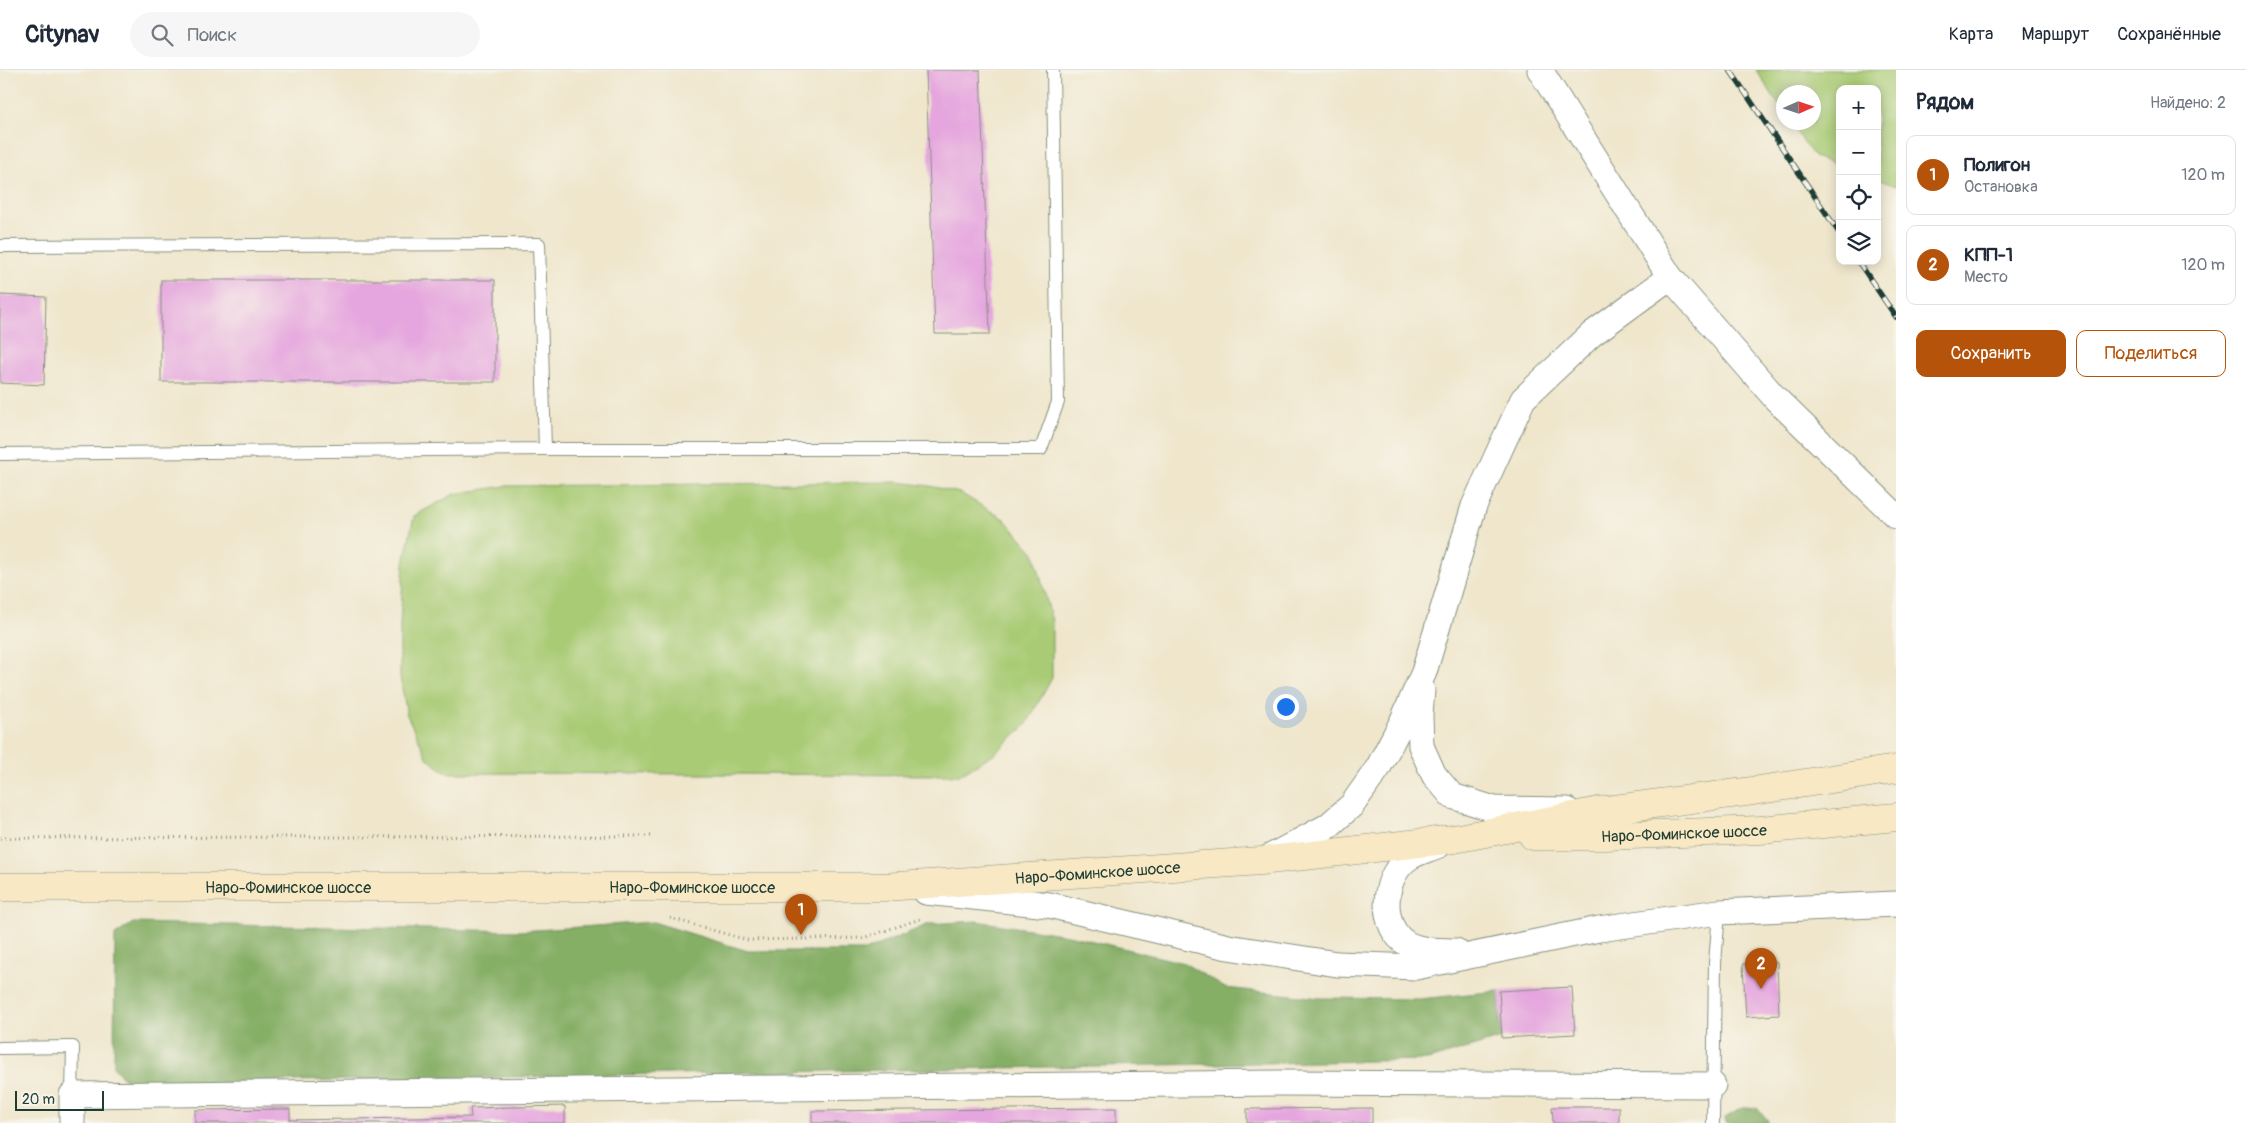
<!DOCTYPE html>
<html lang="ru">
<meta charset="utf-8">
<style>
:root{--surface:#fff;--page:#f6f6f7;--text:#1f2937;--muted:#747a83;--line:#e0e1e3;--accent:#b45309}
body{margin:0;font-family:Pangolin,sans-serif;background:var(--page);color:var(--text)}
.controls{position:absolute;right:15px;top:15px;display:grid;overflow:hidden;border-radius:10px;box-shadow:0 2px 12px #0003}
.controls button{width:45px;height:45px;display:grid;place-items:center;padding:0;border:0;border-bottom:1px solid var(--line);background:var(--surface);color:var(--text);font:25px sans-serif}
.compass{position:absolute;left:1776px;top:15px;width:45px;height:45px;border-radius:50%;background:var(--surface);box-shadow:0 2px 12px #0003;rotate:87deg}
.scale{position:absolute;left:15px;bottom:12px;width:89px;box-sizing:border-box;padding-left:5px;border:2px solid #1f3d34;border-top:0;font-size:14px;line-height:18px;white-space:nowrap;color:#1f3d34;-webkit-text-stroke:4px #f7f3e8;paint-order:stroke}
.you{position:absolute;left:1285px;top:636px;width:18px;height:18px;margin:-12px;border:4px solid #fff;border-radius:50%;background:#1a73e8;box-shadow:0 0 0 8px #1a73e833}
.badge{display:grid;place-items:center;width:32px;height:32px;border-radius:50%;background:var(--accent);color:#fff;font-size:16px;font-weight:700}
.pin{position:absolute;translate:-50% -41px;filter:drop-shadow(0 1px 2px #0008)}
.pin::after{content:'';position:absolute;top:26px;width:18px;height:15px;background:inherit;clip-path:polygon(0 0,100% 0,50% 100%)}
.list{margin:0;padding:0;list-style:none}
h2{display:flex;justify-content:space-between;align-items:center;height:65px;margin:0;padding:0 20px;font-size:21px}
h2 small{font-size:16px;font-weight:400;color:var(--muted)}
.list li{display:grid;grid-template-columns:32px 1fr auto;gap:15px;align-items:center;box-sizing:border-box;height:80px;margin:0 10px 10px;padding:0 10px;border:1px solid var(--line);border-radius:10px}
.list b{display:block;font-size:19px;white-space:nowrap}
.list p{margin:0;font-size:16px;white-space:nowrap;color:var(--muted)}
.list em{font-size:16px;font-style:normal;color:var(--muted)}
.actions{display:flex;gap:10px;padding:15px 20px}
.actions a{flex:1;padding:11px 0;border:1px solid var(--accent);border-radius:10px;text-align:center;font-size:18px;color:var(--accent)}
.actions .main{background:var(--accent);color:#fff}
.icon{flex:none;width:28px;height:28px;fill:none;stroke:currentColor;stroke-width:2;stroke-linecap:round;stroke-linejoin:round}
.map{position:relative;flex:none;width:1896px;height:1053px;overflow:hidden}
header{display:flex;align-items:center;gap:30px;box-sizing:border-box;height:70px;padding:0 25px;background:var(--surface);border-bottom:1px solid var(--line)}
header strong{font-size:24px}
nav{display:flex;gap:28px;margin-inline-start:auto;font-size:18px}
.search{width:350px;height:45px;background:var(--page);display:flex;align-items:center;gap:12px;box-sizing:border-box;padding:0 18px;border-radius:28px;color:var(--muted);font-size:19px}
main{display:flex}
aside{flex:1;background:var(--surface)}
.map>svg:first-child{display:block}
.green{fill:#a9cb74;stroke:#648454}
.forest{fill:#86af66;stroke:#52764d}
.building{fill:#e5a5de}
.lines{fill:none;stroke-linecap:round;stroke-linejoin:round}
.service-casing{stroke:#879280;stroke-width:14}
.minor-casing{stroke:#879280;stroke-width:27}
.secondary-casing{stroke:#879280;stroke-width:29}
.path{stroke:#879280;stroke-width:3;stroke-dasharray:1 4;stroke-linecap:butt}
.service{stroke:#fff;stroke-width:12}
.minor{stroke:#fff;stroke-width:25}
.secondary{stroke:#f8e8c3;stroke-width:28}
.rail-casing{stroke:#1f3d34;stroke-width:5.5}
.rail{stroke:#f7f3e8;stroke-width:4;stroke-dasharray:11;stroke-linecap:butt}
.labels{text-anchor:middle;stroke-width:5;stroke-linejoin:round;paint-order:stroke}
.street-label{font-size:16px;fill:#1f3d34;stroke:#f7f3e8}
</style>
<header>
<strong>Citynav</strong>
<div class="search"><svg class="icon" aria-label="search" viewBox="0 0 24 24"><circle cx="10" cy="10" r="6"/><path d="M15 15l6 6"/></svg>Поиск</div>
<nav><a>Карта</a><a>Маршрут</a><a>Сохранённые</a></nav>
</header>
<main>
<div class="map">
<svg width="1896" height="1053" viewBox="0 0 1896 1053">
<rect width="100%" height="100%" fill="#f7f3e8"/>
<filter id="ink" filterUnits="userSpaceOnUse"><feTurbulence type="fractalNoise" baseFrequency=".02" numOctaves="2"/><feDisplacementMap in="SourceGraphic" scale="10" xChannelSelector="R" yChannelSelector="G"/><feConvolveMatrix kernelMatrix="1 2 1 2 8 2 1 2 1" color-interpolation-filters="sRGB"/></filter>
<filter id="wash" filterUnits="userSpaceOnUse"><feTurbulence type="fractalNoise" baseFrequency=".0096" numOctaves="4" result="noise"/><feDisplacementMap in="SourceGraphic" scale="20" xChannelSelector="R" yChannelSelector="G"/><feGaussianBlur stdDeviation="1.12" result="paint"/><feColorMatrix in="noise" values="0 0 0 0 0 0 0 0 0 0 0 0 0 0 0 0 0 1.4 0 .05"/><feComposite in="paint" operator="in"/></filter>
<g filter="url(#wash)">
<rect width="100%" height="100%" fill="#efe6cc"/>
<g class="green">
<path d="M1756,0H1896V116L1877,109V19H1840V96L1814,87L1791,53L1814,52V22H1784L1783,41Z"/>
<path d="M898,412L930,416L960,423L1004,449L1034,483L1052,551V608L1026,655L995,683L959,705L447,703L428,689L407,645L400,607V555L404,493L414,446L454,424L505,416Z"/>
</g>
<g class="forest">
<path d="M976,851L1068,865L1184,893L1225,918L1320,928L1419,929L1499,921L1502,968L1428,990L129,1014L114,998L115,865L133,853L521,861L653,852L748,881H865L929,854Z"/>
<path d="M1742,1038H1757L1769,1053H1725V1048Z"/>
</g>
<g id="blocks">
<g class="building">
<path d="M926,0H980L990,264H935Z"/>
<rect x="161" y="210" width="334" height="102"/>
<path d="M0,225L46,227L44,315L0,313Z"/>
<path d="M1777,892L1779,945L1746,947L1743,894Z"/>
<path d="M1572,917L1575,964L1502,968L1499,921Z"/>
<path d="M565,1036V1053H195V1040L290,1039V1050L471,1047L470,1038Z"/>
<path d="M1552,1037H1619V1053H1553Z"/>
<path d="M1116,1038V1053H812V1041Z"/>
<path d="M1372,1038V1053H1247V1039Z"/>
</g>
</g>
</g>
<g filter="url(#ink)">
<use href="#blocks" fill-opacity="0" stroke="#879280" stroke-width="1"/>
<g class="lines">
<defs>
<g id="service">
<path d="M0,176L539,174L545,379L0,384"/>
<path d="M545,379H1041L1058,332L1053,0"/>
<path d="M0,978L73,977L72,1025"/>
<path d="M1713,1053L1715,893L1719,842"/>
</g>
<g id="minor">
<path d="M1540,0L1670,207L1776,329L1896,446"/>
<path d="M1422,620L1420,645L1421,676L1434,705L1452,726L1494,739L1567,740"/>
<path d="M1439,775C1430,779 1419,782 1410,787C1384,803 1378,851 1403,871C1417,882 1440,880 1456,881"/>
<path d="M1270,787L1328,756L1352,735L1378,698L1402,652L1424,602L1474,436L1523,329L1592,264L1670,207"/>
<path d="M926,822L1049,835L1228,877L1337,894L1416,897L1599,859L1719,842L1896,834"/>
<path d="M72,1053V1025L1278,1013L1713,1015"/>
</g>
<g id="secondary">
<path id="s1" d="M1533,766H1605L1760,760L1896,747"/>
<path id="s2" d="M0,817H884L1261,791L1454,769L1599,741L1753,721L1896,699"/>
</g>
</defs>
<use href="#service" class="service-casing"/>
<use href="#minor" class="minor-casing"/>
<use href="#secondary" class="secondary-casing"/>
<g class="path">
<path d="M0,768L651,766"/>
<path d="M670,848L747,870L863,868L920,849"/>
</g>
<use href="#service" class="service"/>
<use href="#minor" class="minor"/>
<use href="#secondary" class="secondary"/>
<defs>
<g id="rail">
<path d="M1730,0L1840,164"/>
<path d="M1858,191L1896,247"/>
</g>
</defs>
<use href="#rail" class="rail-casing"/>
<use href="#rail" class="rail"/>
</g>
</g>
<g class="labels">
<g class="street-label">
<text dy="6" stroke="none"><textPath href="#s1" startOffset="151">Наро-Фоминское шоссе</textPath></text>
<text dy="6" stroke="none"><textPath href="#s2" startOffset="1098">Наро-Фоминское шоссе</textPath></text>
<text dy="6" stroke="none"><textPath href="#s2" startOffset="288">Наро-Фоминское шоссе</textPath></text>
<text dy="6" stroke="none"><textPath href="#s2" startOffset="692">Наро-Фоминское шоссе</textPath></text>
</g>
</g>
</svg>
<div class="controls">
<button>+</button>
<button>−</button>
<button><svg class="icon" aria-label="locate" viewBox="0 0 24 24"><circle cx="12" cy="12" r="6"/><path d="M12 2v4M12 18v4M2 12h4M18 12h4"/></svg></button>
<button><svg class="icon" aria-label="layers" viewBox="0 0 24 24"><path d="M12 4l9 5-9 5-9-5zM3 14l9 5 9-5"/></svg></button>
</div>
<svg class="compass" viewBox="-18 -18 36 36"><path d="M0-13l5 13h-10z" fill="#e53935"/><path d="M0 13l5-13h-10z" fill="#747a83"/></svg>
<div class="scale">20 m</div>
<div class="you"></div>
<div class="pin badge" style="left:801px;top:865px">1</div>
<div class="pin badge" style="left:1761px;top:919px">2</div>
</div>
<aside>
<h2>Рядом<small>Найдено: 2</small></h2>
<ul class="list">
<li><span class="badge">1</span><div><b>Полигон</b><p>Остановка</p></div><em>120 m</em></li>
<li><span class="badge">2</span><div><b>КПП-1</b><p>Место</p></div><em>120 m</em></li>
</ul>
<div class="actions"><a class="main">Сохранить</a><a>Поделиться</a></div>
</aside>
</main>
